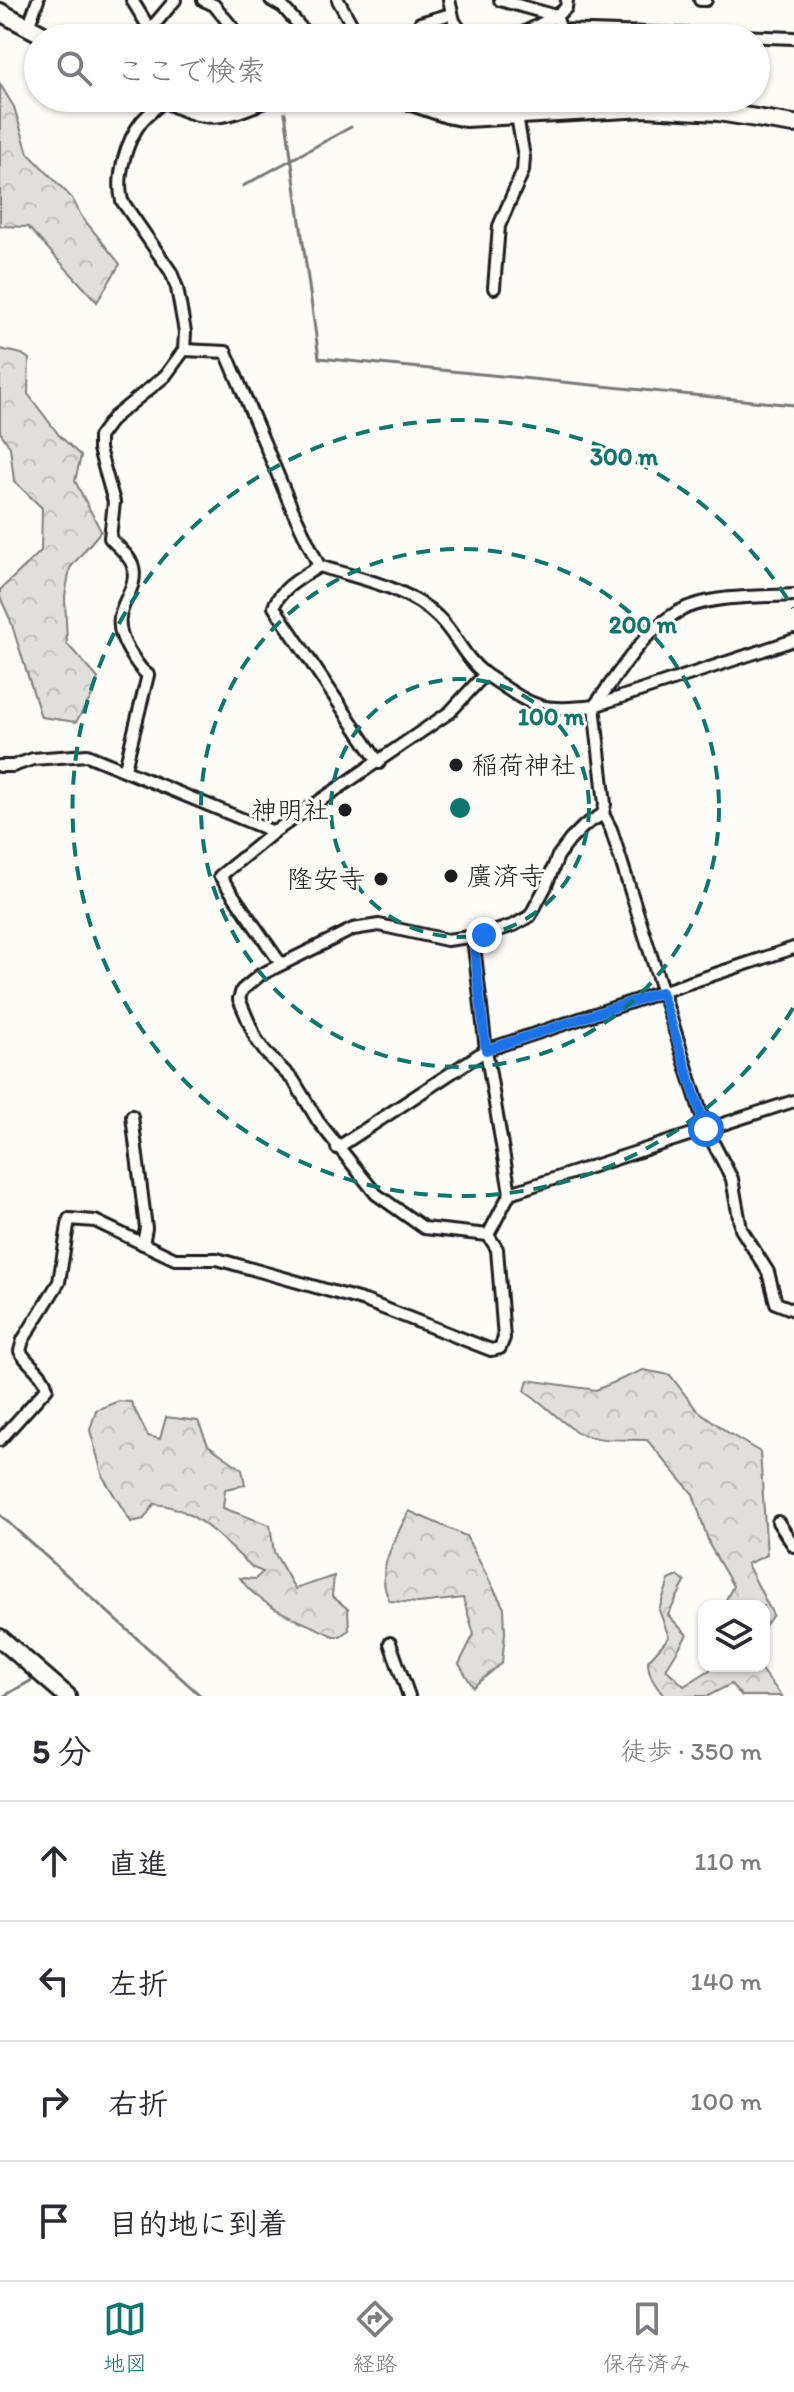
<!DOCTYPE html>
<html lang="ja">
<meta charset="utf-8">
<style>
:root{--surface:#fff;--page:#f7f7f7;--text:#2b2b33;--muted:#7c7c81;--line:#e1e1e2;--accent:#0f766e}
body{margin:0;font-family:Itim,"Klee One",sans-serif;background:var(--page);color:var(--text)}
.controls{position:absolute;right:24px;bottom:24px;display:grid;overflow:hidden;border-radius:16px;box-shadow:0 2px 6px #0004}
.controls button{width:72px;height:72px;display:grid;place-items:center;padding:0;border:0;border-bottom:2px solid var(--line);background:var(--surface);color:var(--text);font:40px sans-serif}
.stop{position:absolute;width:24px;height:24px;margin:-18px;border:6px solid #1a73e8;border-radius:50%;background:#fff}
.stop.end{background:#1a73e8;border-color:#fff;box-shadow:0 2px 8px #0008}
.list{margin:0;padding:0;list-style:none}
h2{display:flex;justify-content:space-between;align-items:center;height:104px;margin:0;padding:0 32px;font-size:34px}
h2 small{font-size:26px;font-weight:400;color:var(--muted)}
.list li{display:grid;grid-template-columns:52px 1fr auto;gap:24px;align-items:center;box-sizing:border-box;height:120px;padding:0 32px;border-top:2px solid var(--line)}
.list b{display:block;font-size:30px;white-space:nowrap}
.list em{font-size:26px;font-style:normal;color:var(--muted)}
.icon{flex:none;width:44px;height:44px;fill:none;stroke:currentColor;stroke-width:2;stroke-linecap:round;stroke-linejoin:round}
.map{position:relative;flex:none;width:794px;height:1696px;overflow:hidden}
.search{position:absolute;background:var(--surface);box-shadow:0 2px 6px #0004;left:24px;right:24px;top:24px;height:88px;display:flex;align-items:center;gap:20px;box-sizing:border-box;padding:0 28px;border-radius:44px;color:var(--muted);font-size:30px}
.sheet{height:584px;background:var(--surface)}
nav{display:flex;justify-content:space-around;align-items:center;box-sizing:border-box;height:112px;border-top:2px solid var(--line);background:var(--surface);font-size:22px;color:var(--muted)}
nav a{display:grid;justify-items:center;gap:4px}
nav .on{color:var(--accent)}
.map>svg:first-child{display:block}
.forest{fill:url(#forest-crowns);stroke:#7e7e7c;stroke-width:2}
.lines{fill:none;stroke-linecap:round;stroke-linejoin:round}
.stream{stroke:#797876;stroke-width:3}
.street-casing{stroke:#1c1c1c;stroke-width:16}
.primary-casing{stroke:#1c1c1c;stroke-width:22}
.street{stroke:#fdfcf7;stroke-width:10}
.primary{stroke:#fdfcf7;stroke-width:16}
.route{stroke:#1a73e8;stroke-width:10}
.ring{fill:none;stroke:#0f766e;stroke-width:4;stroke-dasharray:14 10}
.poi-dot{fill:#1c1c1c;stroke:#fdfcf7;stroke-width:3}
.labels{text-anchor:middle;stroke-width:6;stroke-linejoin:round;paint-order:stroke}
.poi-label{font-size:26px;fill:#1c1c1c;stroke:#fdfcf7;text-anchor:start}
.centre{fill:#0f766e;stroke:#fdfcf7;stroke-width:4}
.ring-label{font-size:24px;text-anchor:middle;font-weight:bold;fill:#0f766e;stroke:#fdfcf7;stroke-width:6;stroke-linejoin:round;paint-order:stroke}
</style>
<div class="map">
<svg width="794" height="1696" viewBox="0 0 794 1696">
<defs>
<pattern id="forest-crowns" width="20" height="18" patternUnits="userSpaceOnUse" patternTransform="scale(2)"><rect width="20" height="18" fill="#e0dfdb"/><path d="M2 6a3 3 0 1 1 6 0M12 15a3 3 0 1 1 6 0" fill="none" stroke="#c0bfbb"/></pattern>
</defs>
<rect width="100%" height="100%" fill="#fdfcf7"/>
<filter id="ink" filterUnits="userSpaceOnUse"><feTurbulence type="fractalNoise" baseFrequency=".0125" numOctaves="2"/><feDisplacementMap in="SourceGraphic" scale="16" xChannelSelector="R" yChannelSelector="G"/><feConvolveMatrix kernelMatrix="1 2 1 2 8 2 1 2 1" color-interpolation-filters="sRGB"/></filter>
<g filter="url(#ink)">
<g class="forest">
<path d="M0,84L14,107L28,153L72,198L82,217L120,264L97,302L28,227L0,226Z"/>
<path d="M0,349L22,354L29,359L28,394L59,435L81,456L75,481L101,531L70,568L65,596L67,644L98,678L93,694L76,722L41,717L10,619L0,597V590L41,551L42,508L14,481L10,447L0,432Z"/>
<path d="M643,1370L670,1375L696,1409L730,1434L760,1452L767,1555L747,1564L773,1615L764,1627V1606H723L733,1586L710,1546L693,1494L647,1440C623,1439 591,1443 571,1428C555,1416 543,1403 525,1391L528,1380L596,1390Z"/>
<path d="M119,1401L131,1402L148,1436L160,1439L166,1417L198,1421L208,1445L242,1469L245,1485L225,1489L223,1508L270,1525L274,1552L295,1589L334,1576L332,1596L348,1609L349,1630L340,1636H333C301,1620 261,1609 240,1578L255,1579L263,1572L253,1568C224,1542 195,1506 154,1504L144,1519L131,1522L103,1477L90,1430L96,1410Z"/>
<path d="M409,1511L466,1536L504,1608L505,1633L502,1663L473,1687L459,1664L474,1634L463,1598L419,1603L390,1601C373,1572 396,1538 409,1511Z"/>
<path d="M678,1576L685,1582L668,1615L687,1635L666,1669L684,1686L716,1666H758L782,1696H742L731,1684L708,1696H664C655,1685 648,1675 648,1661L669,1637L659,1610L669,1580Z"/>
</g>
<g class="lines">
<g class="stream">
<path d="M285,113L319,358L794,405"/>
<path d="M243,186L351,127"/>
<path d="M489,1043L794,941"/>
<path d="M337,1140L482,1046"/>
<path d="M0,1515L201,1696"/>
<path d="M4,1696L32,1680"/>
</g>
<defs>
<g id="street">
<path d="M132,0L149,28"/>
<path d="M203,0L214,5L241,38"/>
<path d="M271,0L283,7L310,38"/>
<path d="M338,0L359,38"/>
<path d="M449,0L454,21L466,38"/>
<path d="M500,0L556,16L561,30L794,38"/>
<path d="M700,0H706"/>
<path d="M420,23L451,14"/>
<path d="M28,27L38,0"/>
<path d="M143,38L175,0"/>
<path d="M338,38L352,29"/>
<path d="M513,38L556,16L566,8L567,0"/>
<path d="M498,98L503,116"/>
<path d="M494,288L499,226L523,171L524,157L517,116"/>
<path d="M184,350L226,352L293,511L319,566C357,578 408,587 438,617C456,634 463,657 485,674"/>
<path d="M319,566C304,576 279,589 274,607L379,763"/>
<path d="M0,766H13L33,759L87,755L274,832L450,712L485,674C532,705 535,713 594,706C620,673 647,623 688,607C721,595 759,597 794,595"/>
<path d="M125,768L148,675C139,669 135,660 129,651C103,608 140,597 133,567C131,557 117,546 110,538L114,502L99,449V437L113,418L165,376L184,350L185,332L177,288L171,272L122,201C116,177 126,141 142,121C149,113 158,106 166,99"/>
<path d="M603,814L611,829L706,1129L732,1179L741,1229L768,1272L776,1303L794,1310"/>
<path d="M274,832L220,876L281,964"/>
<path d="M473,937L486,1050L510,1193"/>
<path d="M132,1116L146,1228L143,1244"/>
<path d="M337,1148L486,1050L794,948"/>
<path d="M488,1235L510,1193L794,1101"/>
<path d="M0,1440L47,1388C44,1373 28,1365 20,1351L23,1340L59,1282L69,1219L95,1221L175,1259H217L365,1301L491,1350L500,1348L504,1338L497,1249L488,1235L424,1228L376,1194L318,1121L294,1081L266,1053L256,1039L239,999L242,990L260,975L353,929L379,925L447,940L484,935L514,925L530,916L545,888L558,856L570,840L585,825L603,814L605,804L594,706L794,640"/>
<path d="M778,1522L794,1546"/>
<path d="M390,1643L409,1696"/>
</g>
<g id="primary">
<path d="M0,12L49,38"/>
<path d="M164,98C208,121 221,117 266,98"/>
<path d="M400,98L447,114L466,118L646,108L718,112L794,124"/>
<path d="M0,1638L67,1696"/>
</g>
</defs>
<use href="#street" class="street-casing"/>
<use href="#primary" class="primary-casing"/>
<use href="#street" class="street"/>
<use href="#primary" class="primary"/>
</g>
</g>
<g class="lines" filter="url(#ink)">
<path class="route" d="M484,935L473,937L486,1050L661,992L706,1129"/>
</g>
<g class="ring">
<circle cx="460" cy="808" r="129"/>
<circle cx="460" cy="808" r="259"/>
<path d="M793 1008A388 388 0 1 1 793 608"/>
</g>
<g class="poi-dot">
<circle cx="456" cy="765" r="8"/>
<circle cx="345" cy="810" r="8"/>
<circle cx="451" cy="876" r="8"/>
<circle cx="381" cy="879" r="8"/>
</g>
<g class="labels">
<g class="poi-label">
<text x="472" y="774">稲荷神社</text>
<text x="329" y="819" text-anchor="end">神明社</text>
<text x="467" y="885">廣済寺</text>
<text x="365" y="888" text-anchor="end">隆安寺</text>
</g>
</g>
<circle cx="460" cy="808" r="12" class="centre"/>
<g class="ring-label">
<text x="624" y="465">300 m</text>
<text x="643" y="633">200 m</text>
<text x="551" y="725">100 m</text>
</g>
</svg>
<div class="controls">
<button><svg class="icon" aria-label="layers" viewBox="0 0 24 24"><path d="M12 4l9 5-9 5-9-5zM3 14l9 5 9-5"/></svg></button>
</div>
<div class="stop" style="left:706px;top:1129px"></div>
<div class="stop end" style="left:484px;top:935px"></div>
<div class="search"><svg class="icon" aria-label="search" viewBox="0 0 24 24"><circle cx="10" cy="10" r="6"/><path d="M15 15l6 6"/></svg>ここで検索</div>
</div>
<section class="sheet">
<h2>5 分<small>徒歩 · 350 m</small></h2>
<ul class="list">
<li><svg class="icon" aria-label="ahead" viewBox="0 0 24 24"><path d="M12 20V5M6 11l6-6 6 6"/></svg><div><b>直進</b></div><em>110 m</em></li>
<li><svg class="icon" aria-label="left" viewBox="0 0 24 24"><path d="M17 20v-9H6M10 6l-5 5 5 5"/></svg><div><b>左折</b></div><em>140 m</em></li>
<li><svg class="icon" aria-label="right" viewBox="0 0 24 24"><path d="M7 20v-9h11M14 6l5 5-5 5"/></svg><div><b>右折</b></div><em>100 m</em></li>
<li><svg class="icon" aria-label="arrive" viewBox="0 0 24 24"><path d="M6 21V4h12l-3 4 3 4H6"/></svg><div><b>目的地に到着</b></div></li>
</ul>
</section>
<nav>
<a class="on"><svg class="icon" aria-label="map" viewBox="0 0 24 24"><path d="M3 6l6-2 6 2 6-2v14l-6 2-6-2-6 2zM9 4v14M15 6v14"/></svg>地図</a>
<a><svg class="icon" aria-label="directions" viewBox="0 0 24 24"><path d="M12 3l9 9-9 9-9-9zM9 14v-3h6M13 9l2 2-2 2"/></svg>経路</a>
<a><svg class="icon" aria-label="saved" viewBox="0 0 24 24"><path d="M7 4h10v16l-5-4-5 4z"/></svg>保存済み</a>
</nav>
